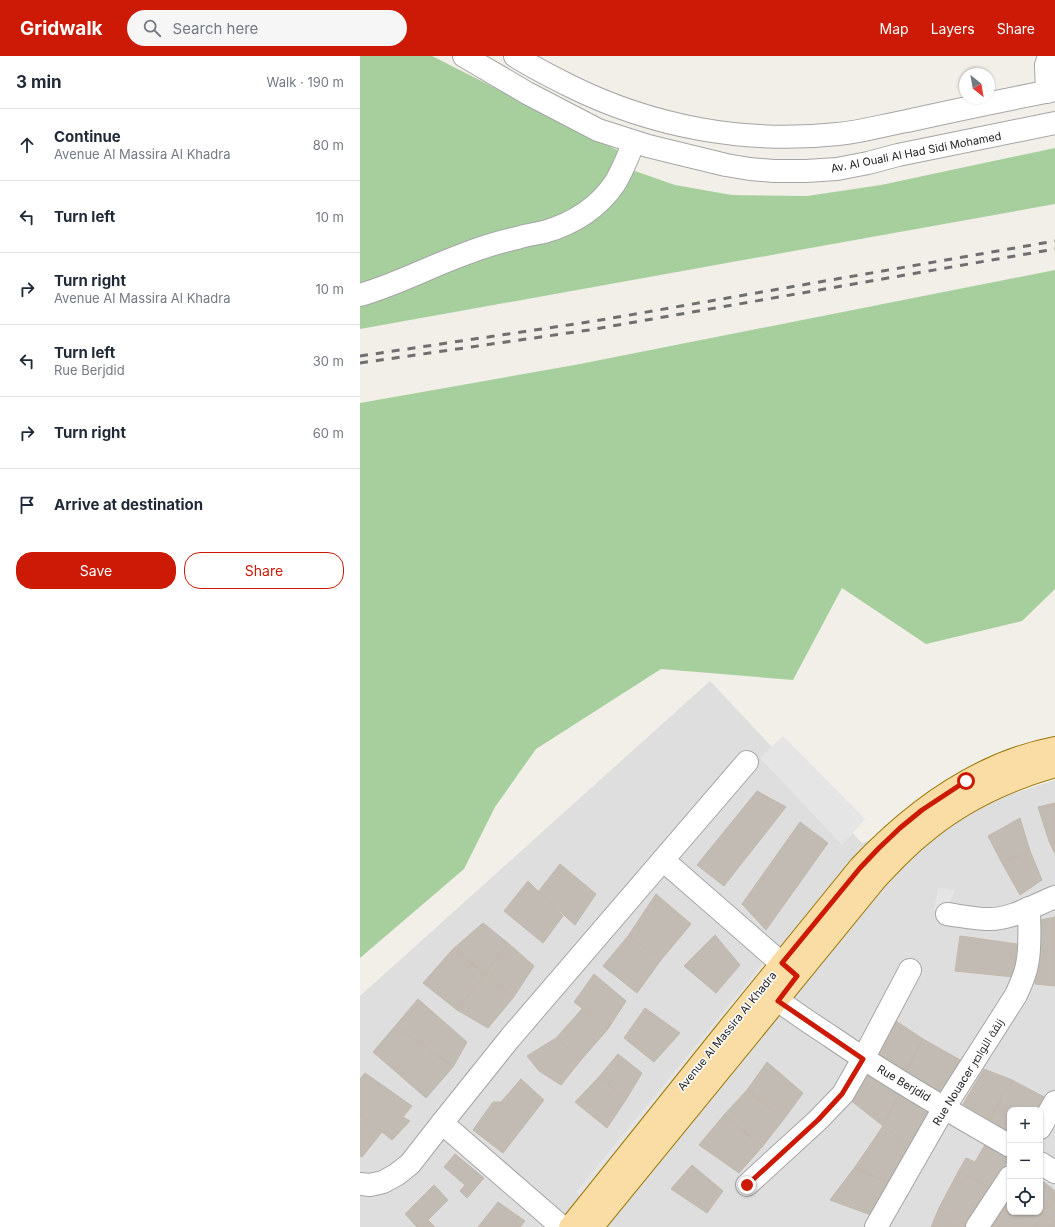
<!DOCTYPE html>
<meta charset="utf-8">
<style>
:root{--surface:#fff;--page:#f6f6f7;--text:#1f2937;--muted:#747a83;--line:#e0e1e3;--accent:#cc1a06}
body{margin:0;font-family:Inter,Cairo,sans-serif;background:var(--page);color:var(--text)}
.controls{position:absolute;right:12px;bottom:12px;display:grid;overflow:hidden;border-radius:8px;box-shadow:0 1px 3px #0004}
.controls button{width:36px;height:36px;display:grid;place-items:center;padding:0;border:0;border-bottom:1px solid var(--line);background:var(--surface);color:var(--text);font:20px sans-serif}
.compass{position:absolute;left:599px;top:12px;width:36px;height:36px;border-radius:50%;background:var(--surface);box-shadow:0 1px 3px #0004;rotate:149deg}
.stop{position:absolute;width:12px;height:12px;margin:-9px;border:3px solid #cc1a06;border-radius:50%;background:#fff}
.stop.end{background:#cc1a06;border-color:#fff;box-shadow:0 1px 4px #0008}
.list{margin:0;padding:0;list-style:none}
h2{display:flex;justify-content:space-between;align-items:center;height:52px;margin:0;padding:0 16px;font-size:17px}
h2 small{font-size:13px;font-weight:400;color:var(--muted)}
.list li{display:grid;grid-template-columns:26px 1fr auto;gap:12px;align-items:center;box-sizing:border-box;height:72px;padding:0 16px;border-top:1px solid var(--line)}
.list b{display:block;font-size:15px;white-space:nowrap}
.list p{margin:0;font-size:13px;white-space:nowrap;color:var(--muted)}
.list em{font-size:13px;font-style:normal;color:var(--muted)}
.actions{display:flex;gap:8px;padding:12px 16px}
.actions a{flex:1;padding:9px 0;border:1px solid var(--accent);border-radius:16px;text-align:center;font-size:14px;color:var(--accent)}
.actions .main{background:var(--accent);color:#fff}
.icon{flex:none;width:22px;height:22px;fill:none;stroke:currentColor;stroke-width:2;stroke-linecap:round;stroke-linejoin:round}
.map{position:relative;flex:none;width:695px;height:1171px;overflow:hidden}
header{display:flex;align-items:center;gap:24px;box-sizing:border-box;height:56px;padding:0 20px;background:var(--accent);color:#fff}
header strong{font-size:19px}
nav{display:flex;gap:22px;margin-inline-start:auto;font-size:14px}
.search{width:280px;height:36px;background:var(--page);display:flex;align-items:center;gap:10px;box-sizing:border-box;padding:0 14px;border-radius:22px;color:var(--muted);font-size:15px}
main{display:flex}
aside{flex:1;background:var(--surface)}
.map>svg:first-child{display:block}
.residential{fill:#dfdede;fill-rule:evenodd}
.forest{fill:#a7cf9e}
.parking{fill:#e5e5e5}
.building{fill:#c2bbb4;stroke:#c2b7aa}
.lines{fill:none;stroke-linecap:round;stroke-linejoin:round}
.minor-casing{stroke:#a5a5a5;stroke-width:24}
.major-casing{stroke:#997704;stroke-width:24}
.minor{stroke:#fff;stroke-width:22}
.major{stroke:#fadda4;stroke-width:22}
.rail{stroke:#6f6f6f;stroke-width:3;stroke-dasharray:8 8;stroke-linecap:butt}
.route{stroke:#cc1a06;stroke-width:5}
.labels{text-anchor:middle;stroke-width:3;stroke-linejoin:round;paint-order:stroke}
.street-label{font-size:11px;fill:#212121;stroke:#fff}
</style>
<header>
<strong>Gridwalk</strong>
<div class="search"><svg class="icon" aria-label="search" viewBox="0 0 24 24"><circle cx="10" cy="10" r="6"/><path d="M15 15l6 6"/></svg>Search here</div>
<nav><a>Map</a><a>Layers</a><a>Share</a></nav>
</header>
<main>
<aside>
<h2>3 min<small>Walk · 190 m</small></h2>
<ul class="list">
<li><svg class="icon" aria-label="ahead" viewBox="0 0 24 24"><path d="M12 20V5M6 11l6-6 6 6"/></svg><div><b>Continue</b><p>Avenue Al Massira Al Khadra</p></div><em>80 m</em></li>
<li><svg class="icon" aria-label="left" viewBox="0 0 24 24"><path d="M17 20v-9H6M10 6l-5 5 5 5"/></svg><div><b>Turn left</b></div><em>10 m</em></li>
<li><svg class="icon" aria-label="right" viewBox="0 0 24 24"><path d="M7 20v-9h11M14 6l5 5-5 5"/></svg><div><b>Turn right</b><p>Avenue Al Massira Al Khadra</p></div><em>10 m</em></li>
<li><svg class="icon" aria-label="left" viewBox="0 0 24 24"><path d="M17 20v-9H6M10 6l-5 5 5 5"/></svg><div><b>Turn left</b><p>Rue Berjdid</p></div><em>30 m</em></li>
<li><svg class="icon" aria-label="right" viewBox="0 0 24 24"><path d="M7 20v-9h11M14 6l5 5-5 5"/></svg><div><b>Turn right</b></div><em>60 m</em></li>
<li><svg class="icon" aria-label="arrive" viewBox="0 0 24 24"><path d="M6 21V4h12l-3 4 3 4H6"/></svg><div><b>Arrive at destination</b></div></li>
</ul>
<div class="actions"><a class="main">Save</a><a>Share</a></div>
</aside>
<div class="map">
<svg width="695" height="1171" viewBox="0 0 695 1171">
<rect width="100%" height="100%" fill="#f1efe8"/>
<path class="residential" d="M350,625L502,787L695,724V1171H0V940ZM650,1054H680V1156H650Z"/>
<g class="forest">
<path d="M0,0H72L261,96L245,126L210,159L0,232Z"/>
<path d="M695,92V148L0,273V248L114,204L191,183L272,114L315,129L372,139L447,140L521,129Z"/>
<path d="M695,214V533L662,565L566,588L482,532L433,624L301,613L176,693L135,751L104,813L0,902V347L220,308Z"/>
</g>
<g class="parking">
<path d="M423,680L505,763L482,789L400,702Z"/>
<path d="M578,832L595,834L590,845L589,854H574Z"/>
<path d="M404,906L410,909L221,1139L216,1136Z"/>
</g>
<g class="building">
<path d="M397,735L426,751L364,830L337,809Z"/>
<path d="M695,747V783L689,785L678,751Z"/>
<path d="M660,762L670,795L642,807L628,780Z"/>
<path d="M440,766L468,787L406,874L382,848Z"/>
<path d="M695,783V798L689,785Z"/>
<path d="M670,795L682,824L660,839L642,807Z"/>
<path d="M200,808L236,838L215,869L178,836Z"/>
<path d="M168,825L203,860L183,887L144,855Z"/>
<path d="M296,838L331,868L301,904L268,880Z"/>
<path d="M695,861V930L675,928L678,912L673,905L680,883L681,864Z"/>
<path d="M123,867L148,887L125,918L93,893Z"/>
<path d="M355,879L380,909L356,937L324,910Z"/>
<path d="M268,880L301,904L277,937L243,910Z"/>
<path d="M600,880L657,888L654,921L595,915Z"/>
<path d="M148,887L174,910L153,942L125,918Z"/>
<path d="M93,893L125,918L97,954L63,927Z"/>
<path d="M125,918L153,942L128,972L97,954Z"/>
<path d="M234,918L266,945L248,973L214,946Z"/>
<path d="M58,943L107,986L93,1011L36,969Z"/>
<path d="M285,952L320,977L294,1006L264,982Z"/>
<path d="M222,953L248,973L221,1004L196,982Z"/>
<path d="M536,965L563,983L545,1018L517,1001Z"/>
<path d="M36,969L93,1011L66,1042L13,996Z"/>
<path d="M196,982L221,1004L201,1029L179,1015L167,1000Z"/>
<path d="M563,983L602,1005L582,1038L545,1018Z"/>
<path d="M258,998L282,1017L267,1042L238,1022Z"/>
<path d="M407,1006L443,1037L424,1063L387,1034Z"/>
<path d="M624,1013L652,1024L630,1064L603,1048Z"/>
<path d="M507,1016L540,1037L523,1070L489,1043Z"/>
<path d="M5,1017L52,1050L43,1061L50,1065L32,1084L0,1058V1023Z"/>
<path d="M238,1022L267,1042L247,1072L215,1046Z"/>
<path d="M161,1023L184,1044L143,1097L113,1074L133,1046H141Z"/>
<path d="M652,1024L686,1042L680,1054H650V1077L630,1064Z"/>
<path d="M387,1034L424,1063L402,1091L364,1059Z"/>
<path d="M540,1037L573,1055L552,1091L523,1070Z"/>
<path d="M0,1058L22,1076L2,1101L0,1100Z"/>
<path d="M364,1059L402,1091L379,1117L339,1089Z"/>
<path d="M523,1070L552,1091L528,1127L495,1111Z"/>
<path d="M626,1087L650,1101L631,1132L598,1116L606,1102L615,1106Z"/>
<path d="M95,1098L124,1122L107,1142L100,1135L105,1129L84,1111Z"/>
<path d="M332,1109L363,1135L347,1157L311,1133Z"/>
<path d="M495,1111L528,1127L511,1159L470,1144Z"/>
<path d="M598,1116L631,1132L611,1171L579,1152Z"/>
<path d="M680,1123L695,1135V1140L684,1160L676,1156H680Z"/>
<path d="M74,1129L88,1144L68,1164L75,1171H57L45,1158Z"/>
<path d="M695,1140V1166L684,1160Z"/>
<path d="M649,1144H650V1156H676L684,1160L675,1171H632Z"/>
<path d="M138,1146L165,1165L160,1171H118Z"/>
<path d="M579,1152L611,1171H571Z"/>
<path d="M684,1160L695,1166V1171H675Z"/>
</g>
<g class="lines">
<defs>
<g id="minor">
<path d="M104,0L167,37L238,74L288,90L366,109L390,113L414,115H446L477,113L508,107L538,99L695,67"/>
<path d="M155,0C172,11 190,20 208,29C292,71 385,88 478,78C501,76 524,69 547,65C596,54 645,44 695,34"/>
<path d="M687,36L686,9L689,0"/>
<path d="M0,239C35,229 67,212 102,199C120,192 138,186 157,182C166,179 175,178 184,176C212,168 238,152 255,127C263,114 268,100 274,86"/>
<path d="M303,804L436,920"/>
<path d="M587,858C601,860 614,863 628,863C650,864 675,849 695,841"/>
<path d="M403,932C424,950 447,965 470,980C528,1020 589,1055 650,1090"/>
<path d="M82,1067L202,1171"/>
<path d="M680,1072L695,1046"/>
<path d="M680,1107L695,1116"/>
<path d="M0,1128L10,1129L23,1126L36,1119L50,1108L82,1067L150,982L387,706"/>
<path d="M387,1129L458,1064L483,1038L503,1003L550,914"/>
<path d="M516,1171L584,1052L656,939C660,930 665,920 667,909C671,891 669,871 669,852"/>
<path d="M617,1171L650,1121"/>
</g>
<g id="major">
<path d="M210,1171L362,981L500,811C553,755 618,707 695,692"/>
<path d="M232,1171L516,823C530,808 544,793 560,780C599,746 646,724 695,710"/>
</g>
</defs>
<use href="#minor" class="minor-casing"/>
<use href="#major" class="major-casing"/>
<use href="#minor" class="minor"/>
<use href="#major" class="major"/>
<g class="rail">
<path d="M0,300L235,265L695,185"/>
<path d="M0,307L229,274L695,193"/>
</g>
</g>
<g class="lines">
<path class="route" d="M387,1129L458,1064L482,1038L503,1003L418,945L437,920L422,907L500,812L519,792L540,772L562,754L606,725"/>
</g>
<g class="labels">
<g class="street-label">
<text transform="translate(556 96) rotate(-11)" y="4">Av. Al Ouali Al Had Sidi Mohamed</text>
<text transform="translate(367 975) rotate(-51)" y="4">Avenue Al Massira Al Khadra</text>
<text transform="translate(608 1016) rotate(-58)" y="4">Rue Nouacer زنقة النواصر</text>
<text transform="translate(544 1027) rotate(31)" y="4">Rue Berjdid</text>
</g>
</g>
</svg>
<div class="controls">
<button>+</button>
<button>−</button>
<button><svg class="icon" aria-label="locate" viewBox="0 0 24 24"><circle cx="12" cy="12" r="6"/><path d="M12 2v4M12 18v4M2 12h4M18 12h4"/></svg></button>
</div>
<svg class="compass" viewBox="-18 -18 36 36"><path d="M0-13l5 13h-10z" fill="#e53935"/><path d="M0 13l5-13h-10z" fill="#747a83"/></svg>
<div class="stop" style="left:606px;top:725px"></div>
<div class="stop end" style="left:387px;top:1129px"></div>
</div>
</main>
